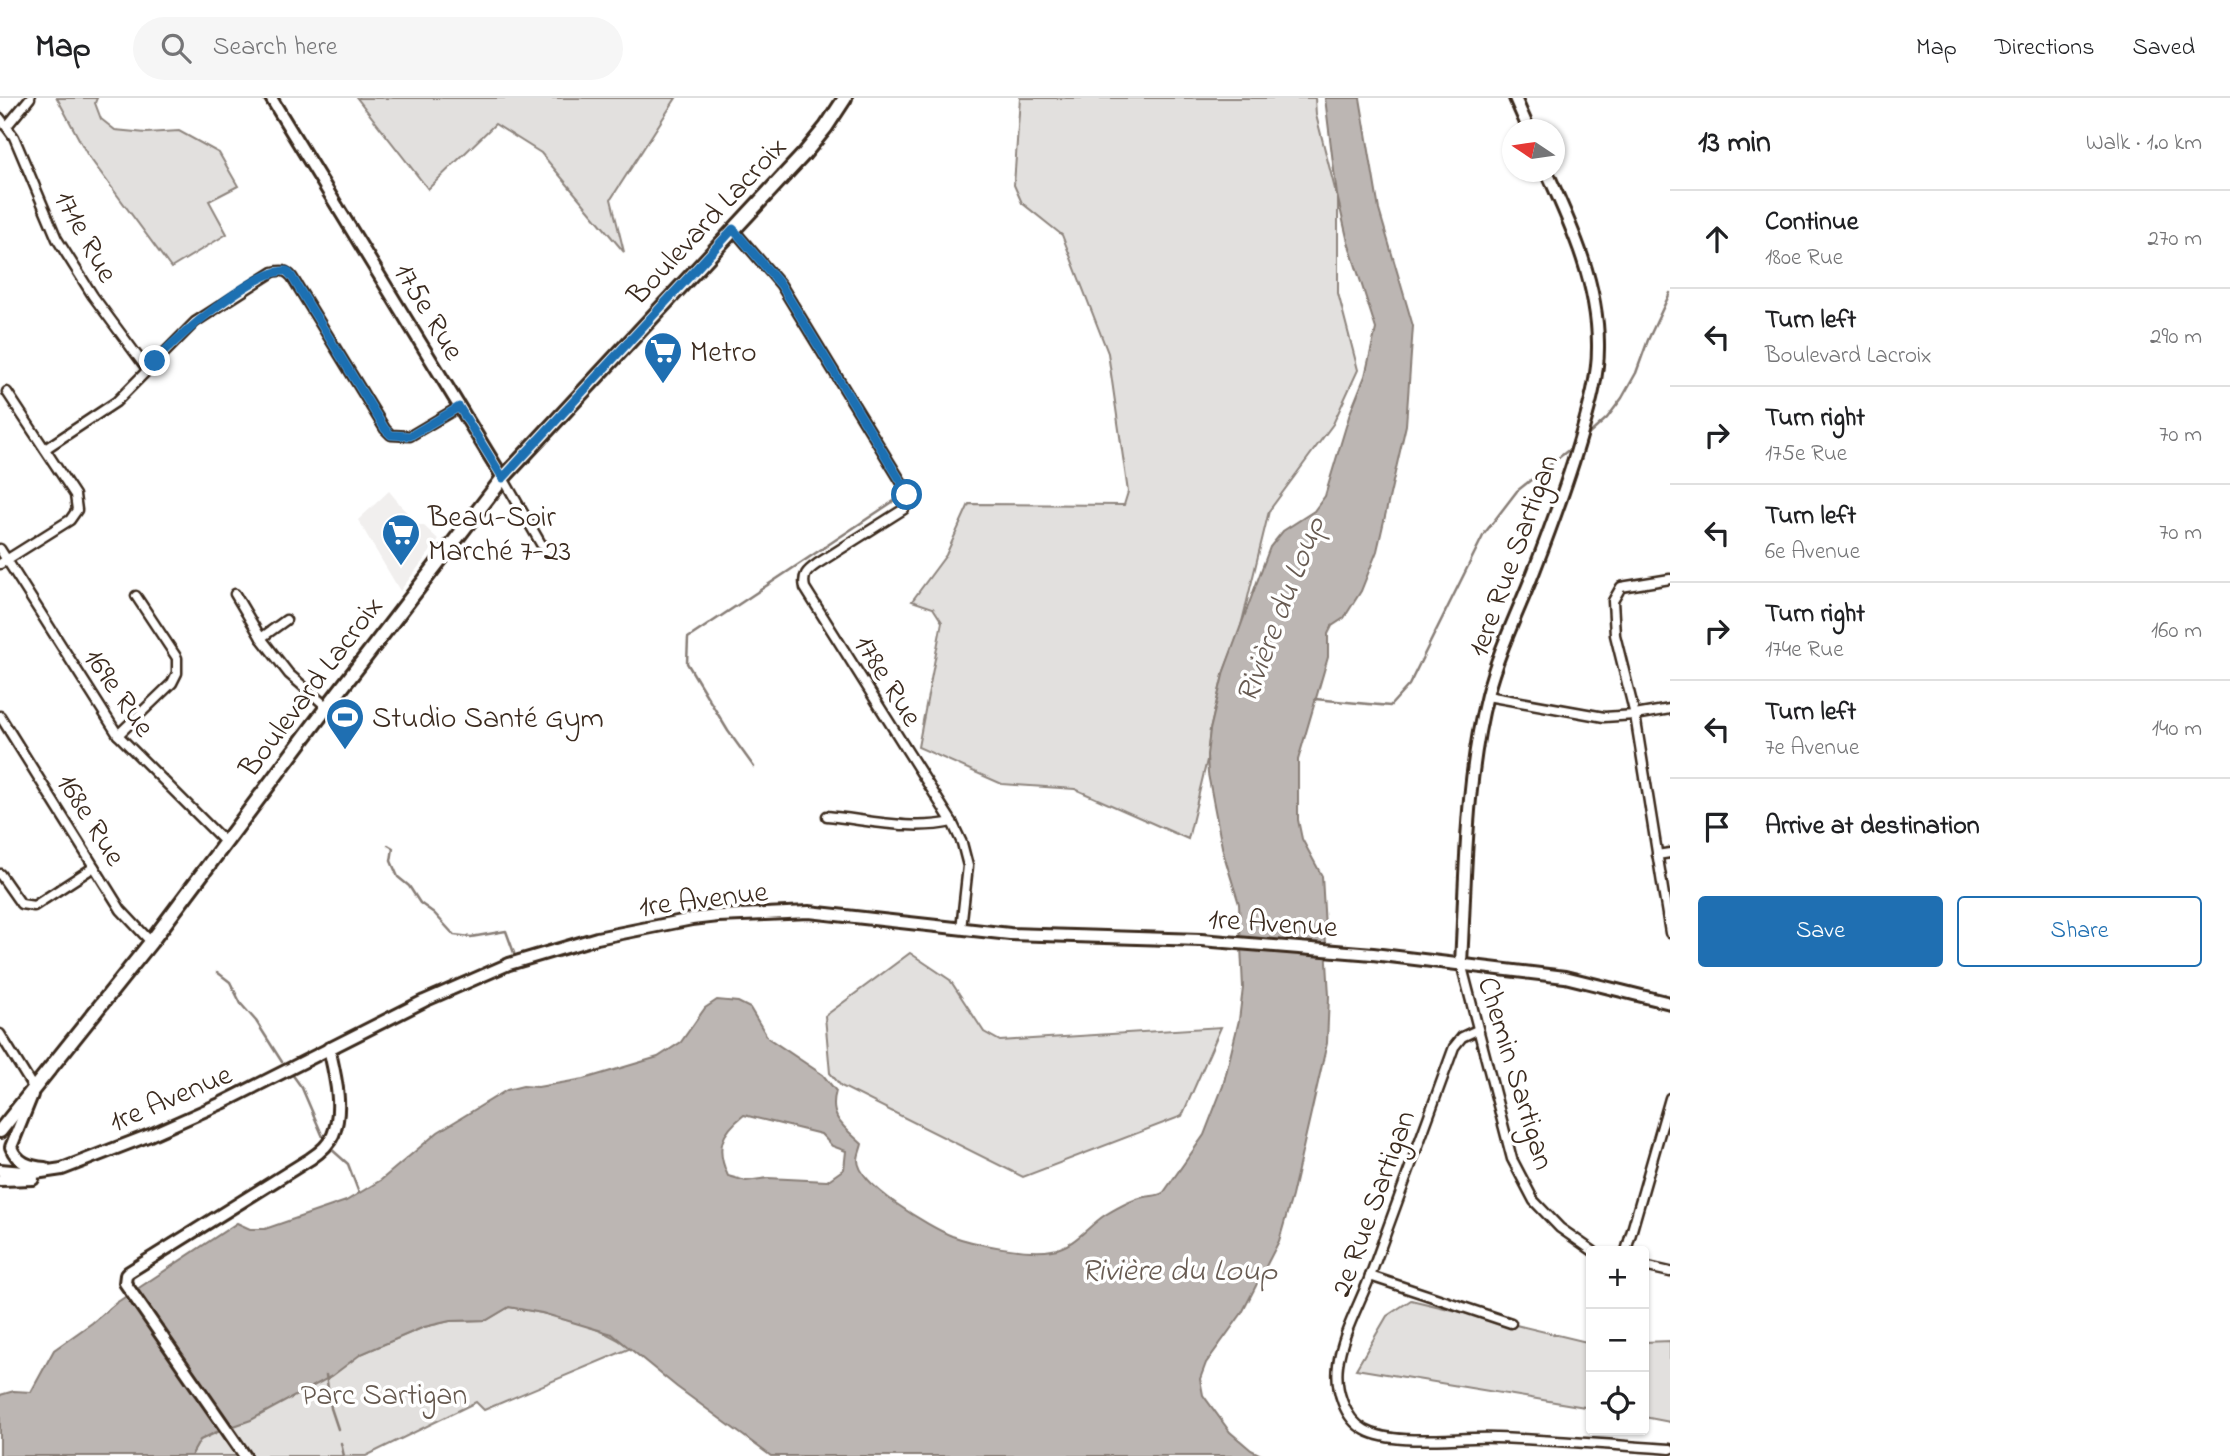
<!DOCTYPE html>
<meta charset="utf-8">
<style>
:root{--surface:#fff;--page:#f6f6f6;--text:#202124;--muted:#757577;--line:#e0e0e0;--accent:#1f6fb2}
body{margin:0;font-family:"Indie Flower",sans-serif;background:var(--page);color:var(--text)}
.controls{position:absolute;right:21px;bottom:21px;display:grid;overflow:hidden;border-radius:7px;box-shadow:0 2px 5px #0004}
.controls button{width:63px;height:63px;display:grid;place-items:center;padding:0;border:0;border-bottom:2px solid var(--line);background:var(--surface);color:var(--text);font:35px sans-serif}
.compass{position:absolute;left:1502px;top:21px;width:63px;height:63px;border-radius:50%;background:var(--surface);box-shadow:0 2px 5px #0004;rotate:283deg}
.stop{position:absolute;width:21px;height:21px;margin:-16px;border:5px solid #1f6fb2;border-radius:50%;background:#fff}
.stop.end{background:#1f6fb2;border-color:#fff;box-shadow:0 2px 7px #0008}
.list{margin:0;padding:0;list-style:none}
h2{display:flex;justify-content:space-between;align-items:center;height:91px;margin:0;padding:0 28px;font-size:30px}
h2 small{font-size:23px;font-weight:400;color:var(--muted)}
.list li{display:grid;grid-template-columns:46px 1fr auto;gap:21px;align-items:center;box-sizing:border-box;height:98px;padding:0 28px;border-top:2px solid var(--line)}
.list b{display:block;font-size:26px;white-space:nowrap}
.list p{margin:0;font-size:23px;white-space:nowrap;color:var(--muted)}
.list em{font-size:23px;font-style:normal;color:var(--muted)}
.actions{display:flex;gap:14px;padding:21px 28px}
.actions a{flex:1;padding:16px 0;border:2px solid var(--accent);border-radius:7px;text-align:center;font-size:24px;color:var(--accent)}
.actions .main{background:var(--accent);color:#fff}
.icon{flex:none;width:38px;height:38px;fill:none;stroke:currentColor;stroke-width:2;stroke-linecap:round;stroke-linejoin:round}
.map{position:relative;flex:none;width:1670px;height:1358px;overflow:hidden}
header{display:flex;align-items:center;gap:42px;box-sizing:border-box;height:98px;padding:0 35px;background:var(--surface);border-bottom:2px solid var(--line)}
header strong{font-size:33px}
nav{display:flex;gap:38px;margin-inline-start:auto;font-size:24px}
.search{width:490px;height:63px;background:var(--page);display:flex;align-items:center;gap:18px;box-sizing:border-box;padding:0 24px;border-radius:38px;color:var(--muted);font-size:26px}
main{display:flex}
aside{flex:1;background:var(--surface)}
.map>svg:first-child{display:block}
.built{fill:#f1efee}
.green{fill:#e2e0de;stroke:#8e857e;stroke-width:2}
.water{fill:#bcb6b3;stroke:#887e77;stroke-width:2;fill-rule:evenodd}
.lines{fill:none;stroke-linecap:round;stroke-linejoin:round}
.stream{stroke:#887e77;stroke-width:2.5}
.street-casing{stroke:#3b2a1e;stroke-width:13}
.secondary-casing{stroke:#3b2a1e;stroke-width:16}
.primary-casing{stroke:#3b2a1e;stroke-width:18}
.street{stroke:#fff;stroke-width:8}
.secondary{stroke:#fff;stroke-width:10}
.primary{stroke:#fff;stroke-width:12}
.route{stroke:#1f6fb2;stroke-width:9}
.labels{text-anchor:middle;stroke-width:7;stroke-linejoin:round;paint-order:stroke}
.street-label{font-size:30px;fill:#3b2a1e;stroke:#fff}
.poi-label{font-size:30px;fill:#3b2a1e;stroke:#fff;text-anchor:start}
.park-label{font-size:30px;fill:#65584e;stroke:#fff}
.water-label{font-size:32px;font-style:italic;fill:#685b52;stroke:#fff}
</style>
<header>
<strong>Map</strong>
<div class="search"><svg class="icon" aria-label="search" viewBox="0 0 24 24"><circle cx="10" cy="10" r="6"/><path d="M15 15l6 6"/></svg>Search here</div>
<nav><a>Map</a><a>Directions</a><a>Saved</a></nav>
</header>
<main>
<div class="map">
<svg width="1670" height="1358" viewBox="0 0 1670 1358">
<rect width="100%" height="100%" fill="#fff"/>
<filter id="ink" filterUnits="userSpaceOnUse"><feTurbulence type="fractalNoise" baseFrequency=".0143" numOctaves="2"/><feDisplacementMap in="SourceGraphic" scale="14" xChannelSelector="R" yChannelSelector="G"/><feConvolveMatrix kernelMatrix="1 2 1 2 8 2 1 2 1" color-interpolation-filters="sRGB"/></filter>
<g filter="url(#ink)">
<path class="built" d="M389,393L417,427H423L439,442L400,493L358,422Z"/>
<g class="green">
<path d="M57,0H97L95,5L101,21L115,32L146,35L179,33L219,55L238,88L209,103L227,136L171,170L87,56Z"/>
<path d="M357,0H676L611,101L624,154L541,55L495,26L428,91Z"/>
<path d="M1020,0H1315L1316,17L1338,103V195L1358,272L1333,326L1269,413L1240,532L1224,573L1210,632L1207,662L1188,741L1075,691L1002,686L918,649L942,524L933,510L912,503L946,457L969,406L1124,407L1128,394L1108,255L1062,137L1022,105L1014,87Z"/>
<path d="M910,855L950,882L984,934L1000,943L1221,929L1182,1018L1023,1079L841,988L830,975L825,918Z"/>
<path d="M1411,1202L1591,1245V1310L1356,1271L1387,1218Z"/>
<path d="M509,1209C551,1216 596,1225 631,1250L484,1312L476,1304L366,1358H191L200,1342L227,1330L361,1256L424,1229L450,1223L487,1222Z"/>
<path d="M1670,1243V1324L1644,1319V1244Z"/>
</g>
<path class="water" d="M1325,0H1360L1379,112L1413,228L1406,327L1377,453L1361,493L1344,520L1332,528L1328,536V559L1298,662V722L1302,741L1322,778L1329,898L1327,945L1292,1098L1279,1143L1242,1215L1206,1265L1200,1281L1203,1297L1230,1334L1251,1352L1263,1358H771L677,1289L612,1236L542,1215L509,1209L487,1222L450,1223L424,1229L361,1256L332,1278L251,1322L214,1335L200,1342L191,1358H0V1297L14,1293L31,1294L54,1252L92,1225L116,1205L237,1125L250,1131H265L346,1103L381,1082L438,1034L507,992L523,988L538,989L584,981L658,959L681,944L705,910L717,902L738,904L750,910L768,940L823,977L836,993C828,1020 844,1029 862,1046C861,1051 858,1057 858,1062C858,1087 930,1129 952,1138C973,1146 1030,1157 1052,1152C1075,1148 1087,1129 1105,1117C1115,1111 1133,1101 1144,1099C1153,1097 1157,1099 1164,1094L1204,1037L1223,988L1239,922L1243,890L1239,806L1223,754L1208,676L1207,657L1210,632L1224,573L1270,449L1283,433L1314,413L1325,398L1350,315L1365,278L1376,231L1348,144L1337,97ZM744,1017L821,1036L832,1048L846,1053L844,1071L827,1083L768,1080L746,1083L728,1078C715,1050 721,1035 744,1017Z"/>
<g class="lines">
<g class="stream">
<path d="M1587,338L1607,320L1622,300L1636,275L1648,242L1670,195"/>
<path d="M1315,601L1390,608L1409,587L1484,436L1517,393L1571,350"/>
<path d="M754,669L728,633L687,565L688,540L897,401"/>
<path d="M388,747L393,750L391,763L398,779L409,788L420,805L434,815L454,837L471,839L506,833L514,855"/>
<path d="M217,874L230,884L241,906L256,923L282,964"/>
<path d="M292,976L302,990L323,1039"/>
<path d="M330,1050L348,1066L359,1095"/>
<path d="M326,1277L331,1310L338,1331"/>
<path d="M341,1345L344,1358"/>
</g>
<defs>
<g id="street">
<path d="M0,20L14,39L57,141L93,198L147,271"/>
<path d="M7,28L30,0"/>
<path d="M733,131L781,187L905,390L908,404L904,411L817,466C807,473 802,477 805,490L952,724L962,745L968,768L961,831"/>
<path d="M45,351L116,304L195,224L273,174C282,172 286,172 292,179L385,331L391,337L410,338L459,309"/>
<path d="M503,380L541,446L548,450"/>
<path d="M0,451L118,637L226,745"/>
<path d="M0,466L70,422L77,412L75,397L7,294"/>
<path d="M1670,481L1621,489L1613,503L1615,537L1635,617L1670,835"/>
<path d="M235,496L261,540L289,576L327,609"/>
<path d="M261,540L286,522"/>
<path d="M1487,598L1604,619L1635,617L1670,611"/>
<path d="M0,618L121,812L151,844"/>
<path d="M118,637L172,585L177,575V560L136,498"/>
<path d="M827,718C868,722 912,733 952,724"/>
<path d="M1657,757L1670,755"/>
<path d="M0,776L21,806L34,808L94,769"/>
<path d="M1461,865L1512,1061L1534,1103L1560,1130L1593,1153"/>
<path d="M1477,932L1462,939L1454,949C1427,1024 1399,1098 1372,1173C1361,1204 1342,1235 1338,1267C1335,1290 1344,1321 1365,1332C1396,1349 1460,1338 1496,1340C1554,1342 1612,1347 1670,1351"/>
<path d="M0,936L34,991"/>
<path d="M1626,1153L1670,1000"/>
<path d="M1644,1168L1670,1174"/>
<path d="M1370,1178L1511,1225"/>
</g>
<g id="secondary">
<path d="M271,0L503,380"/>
<path d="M1515,0L1529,32"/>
<path d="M1461,865C1466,776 1465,684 1487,597C1498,554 1518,514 1534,473C1551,429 1568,384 1581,338C1589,310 1598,280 1598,250C1599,188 1572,129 1547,74"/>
<path d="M32,997L11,1049C17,1065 30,1069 45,1070"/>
<path d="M0,1072L35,1075L62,1071L150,1037L222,1005L424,903L509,866L597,840L692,821L718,818L809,814L1010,836L1201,842L1373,856L1565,879L1670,905"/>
<path d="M0,1082L33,1081"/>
<path d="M245,1358L125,1185L126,1177L129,1174L310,1061C319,1055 329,1047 333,1037C344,1010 335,977 329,950"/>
</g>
<path id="primary" d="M0,1033L151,844L327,609L503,380L804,56L826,29L845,0"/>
</defs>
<use href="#street" class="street-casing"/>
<use href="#secondary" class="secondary-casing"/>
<use href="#primary" class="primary-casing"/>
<use href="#street" class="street"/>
<use href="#secondary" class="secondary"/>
<use href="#primary" class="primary"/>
</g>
</g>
<g class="lines" filter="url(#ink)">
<path class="route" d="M155,263C176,240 256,170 287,173L292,179L385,331L391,337L410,338L459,309L503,380L733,131L781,187L905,390L907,397"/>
</g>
<defs>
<symbol id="supermarket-pin" viewBox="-11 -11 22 30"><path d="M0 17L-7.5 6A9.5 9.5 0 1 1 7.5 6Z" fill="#1f6fb2" stroke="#fff"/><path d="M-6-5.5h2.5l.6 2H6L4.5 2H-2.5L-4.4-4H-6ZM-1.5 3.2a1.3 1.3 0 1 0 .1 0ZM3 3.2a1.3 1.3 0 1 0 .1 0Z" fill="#fff"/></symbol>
<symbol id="stadium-pin" viewBox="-11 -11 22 30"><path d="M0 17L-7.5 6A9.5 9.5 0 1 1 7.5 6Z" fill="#1f6fb2" stroke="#fff"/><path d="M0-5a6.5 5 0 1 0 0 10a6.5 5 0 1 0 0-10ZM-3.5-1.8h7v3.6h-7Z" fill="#fff"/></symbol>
</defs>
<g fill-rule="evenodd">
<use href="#supermarket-pin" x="641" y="231" width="44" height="60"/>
<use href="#supermarket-pin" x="379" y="413" width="44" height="60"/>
<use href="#stadium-pin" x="323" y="597" width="44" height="60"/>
</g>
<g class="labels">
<g class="street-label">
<text transform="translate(706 122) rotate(-47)" y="10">Boulevard Lacroix</text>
<text transform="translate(87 138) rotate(61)" y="10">171e Rue</text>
<text transform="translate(430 213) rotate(59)" y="10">175e Rue</text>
<text transform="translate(1512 457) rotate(-70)" y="10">1ere Rue Sartigan</text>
<text transform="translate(889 582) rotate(58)" y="10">178e Rue</text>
<text transform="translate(310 588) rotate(-53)" y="10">Boulevard Lacroix</text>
<text transform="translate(120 594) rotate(55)" y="10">169e Rue</text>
<text transform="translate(92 721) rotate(58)" y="10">168e Rue</text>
<text transform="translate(703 800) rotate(-7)" y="10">1re Avenue</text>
<text transform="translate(1273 824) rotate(4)" y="10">1re Avenue</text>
<text transform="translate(1517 975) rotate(73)" y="10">Chemin Sartigan</text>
<text transform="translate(170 999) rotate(-23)" y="10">1re Avenue</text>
<text transform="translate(1372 1105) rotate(-70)" y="10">2e Rue Sartigan</text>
</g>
<g class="poi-label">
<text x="690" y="263">Metro</text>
<text x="428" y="428">Beau-Soir<tspan x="428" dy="34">Marché 7-23</tspan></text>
<text x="372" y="629">Studio Santé Gym</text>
</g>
<g class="park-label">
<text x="384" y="1306">Parc Sartigan</text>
</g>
<g class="water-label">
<text transform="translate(1279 511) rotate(-69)" y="11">Rivière du Loup</text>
<text x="1179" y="1182">Rivière du Loup</text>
</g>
</g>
</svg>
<div class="controls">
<button>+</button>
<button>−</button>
<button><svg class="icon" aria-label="locate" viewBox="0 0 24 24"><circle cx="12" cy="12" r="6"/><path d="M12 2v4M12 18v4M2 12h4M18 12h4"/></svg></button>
</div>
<svg class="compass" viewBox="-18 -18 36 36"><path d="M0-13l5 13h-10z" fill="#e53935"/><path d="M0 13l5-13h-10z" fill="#757577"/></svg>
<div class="stop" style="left:907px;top:397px"></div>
<div class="stop end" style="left:155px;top:263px"></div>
</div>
<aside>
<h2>13 min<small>Walk · 1.0 km</small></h2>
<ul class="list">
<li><svg class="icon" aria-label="ahead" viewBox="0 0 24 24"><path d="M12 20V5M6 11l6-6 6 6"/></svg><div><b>Continue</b><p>180e Rue</p></div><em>270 m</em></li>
<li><svg class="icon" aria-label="left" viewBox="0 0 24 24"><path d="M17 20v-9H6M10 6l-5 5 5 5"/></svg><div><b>Turn left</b><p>Boulevard Lacroix</p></div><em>290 m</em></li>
<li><svg class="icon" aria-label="right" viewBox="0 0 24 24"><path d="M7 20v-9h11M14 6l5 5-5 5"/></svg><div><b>Turn right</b><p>175e Rue</p></div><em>70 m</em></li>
<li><svg class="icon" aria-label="left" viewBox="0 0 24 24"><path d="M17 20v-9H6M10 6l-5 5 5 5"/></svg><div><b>Turn left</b><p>6e Avenue</p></div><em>70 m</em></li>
<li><svg class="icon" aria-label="right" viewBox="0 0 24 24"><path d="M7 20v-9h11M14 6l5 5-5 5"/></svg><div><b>Turn right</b><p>174e Rue</p></div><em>160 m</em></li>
<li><svg class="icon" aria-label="left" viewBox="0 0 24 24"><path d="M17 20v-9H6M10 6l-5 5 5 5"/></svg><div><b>Turn left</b><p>7e Avenue</p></div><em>140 m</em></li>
<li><svg class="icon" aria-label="arrive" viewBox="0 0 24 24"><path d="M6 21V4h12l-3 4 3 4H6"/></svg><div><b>Arrive at destination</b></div></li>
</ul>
<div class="actions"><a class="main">Save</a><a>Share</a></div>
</aside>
</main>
